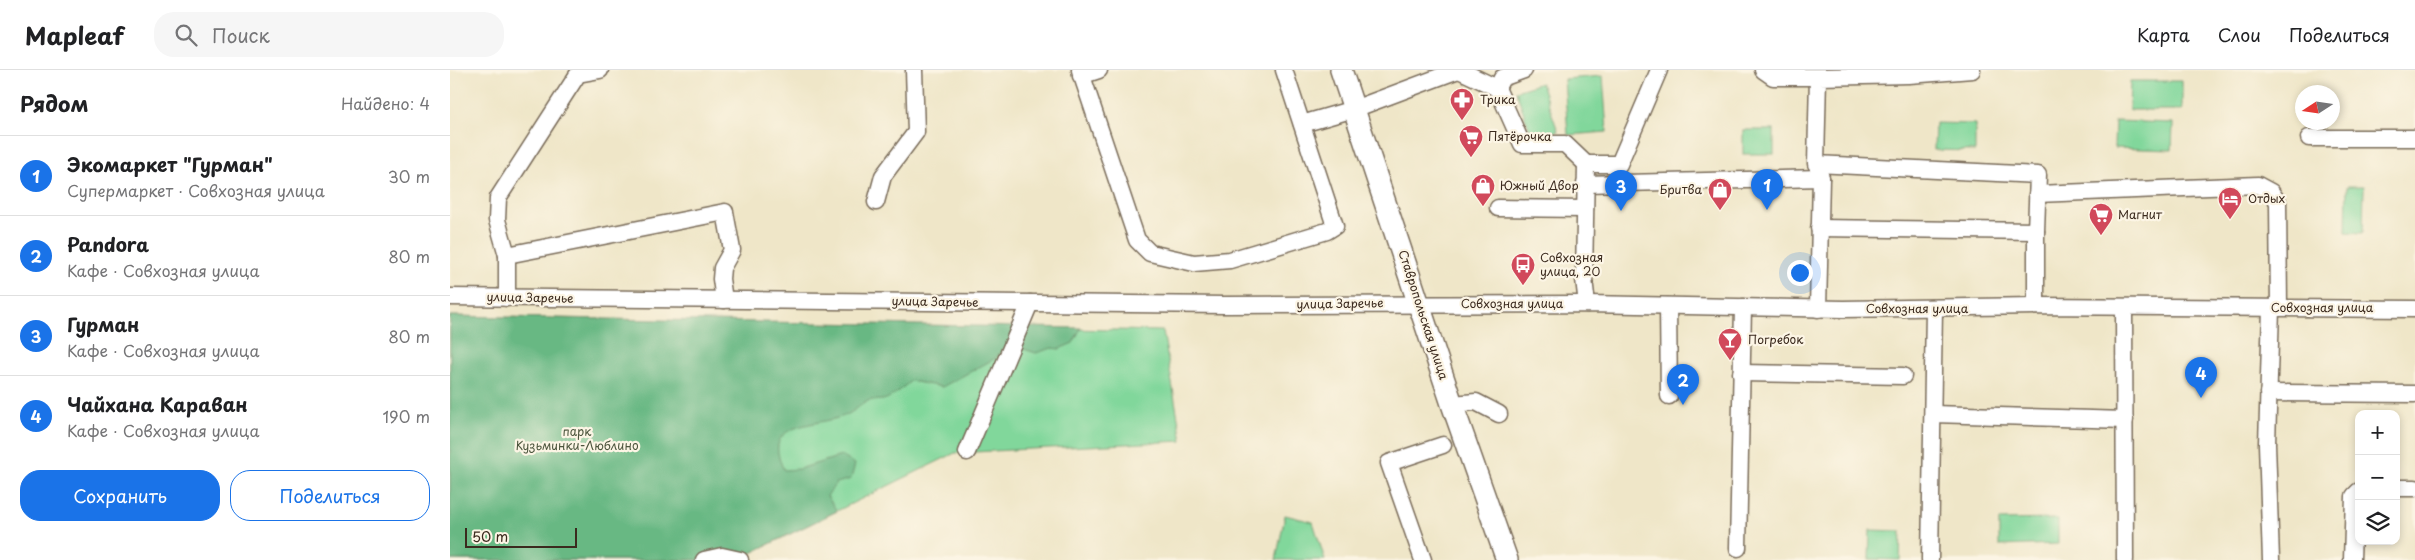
<!DOCTYPE html>
<html lang="ru">
<meta charset="utf-8">
<style>
:root{--surface:#fff;--page:#f6f6f6;--text:#202124;--muted:#757577;--line:#e0e0e0;--accent:#1a73e8}
body{margin:0;font-family:"Playpen Sans",sans-serif;background:var(--page);color:var(--text)}
.controls{position:absolute;right:15px;bottom:15px;display:grid;overflow:hidden;border-radius:10px;box-shadow:0 2px 8px #0003}
.controls button{width:45px;height:45px;display:grid;place-items:center;padding:0;border:0;border-bottom:1px solid var(--line);background:var(--surface);color:var(--text);font:25px sans-serif}
.compass{position:absolute;left:1845px;top:15px;width:45px;height:45px;border-radius:50%;background:var(--surface);box-shadow:0 2px 8px #0003;rotate:258deg}
.scale{position:absolute;left:15px;bottom:12px;width:112px;box-sizing:border-box;padding-left:5px;border:2px solid #3b2a1e;border-top:0;font-size:14px;line-height:18px;white-space:nowrap;color:#3b2a1e;-webkit-text-stroke:4px #fcf5e5;paint-order:stroke}
.you{position:absolute;left:1349px;top:202px;width:18px;height:18px;margin:-12px;border:4px solid #fff;border-radius:50%;background:#1a73e8;box-shadow:0 0 0 8px #1a73e833}
.badge{display:grid;place-items:center;width:32px;height:32px;border-radius:50%;background:var(--accent);color:#fff;font-size:16px;font-weight:700}
.pin{position:absolute;translate:-50% -41px;filter:drop-shadow(0 1px 2px #0008)}
.pin::after{content:'';position:absolute;top:26px;width:18px;height:15px;background:inherit;clip-path:polygon(0 0,100% 0,50% 100%)}
.list{margin:0;padding:0;list-style:none}
h2{display:flex;justify-content:space-between;align-items:center;height:65px;margin:0;padding:0 20px;font-size:21px}
h2 small{font-size:16px;font-weight:400;color:var(--muted)}
.list li{display:grid;grid-template-columns:32px 1fr auto;gap:15px;align-items:center;box-sizing:border-box;height:80px;padding:0 20px;border-top:1px solid var(--line)}
.list b{display:block;font-size:19px;white-space:nowrap}
.list p{margin:0;font-size:16px;white-space:nowrap;color:var(--muted)}
.list em{font-size:16px;font-style:normal;color:var(--muted)}
.actions{display:flex;gap:10px;padding:15px 20px}
.actions a{flex:1;padding:11px 0;border:1px solid var(--accent);border-radius:20px;text-align:center;font-size:18px;color:var(--accent)}
.actions .main{background:var(--accent);color:#fff}
.icon{flex:none;width:28px;height:28px;fill:none;stroke:currentColor;stroke-width:2;stroke-linecap:round;stroke-linejoin:round}
.map{position:relative;flex:none;width:1965px;height:490px;overflow:hidden}
header{display:flex;align-items:center;gap:30px;box-sizing:border-box;height:70px;padding:0 25px;background:var(--surface);border-bottom:1px solid var(--line)}
header strong{font-size:24px}
nav{display:flex;gap:28px;margin-inline-start:auto;font-size:18px}
.search{width:350px;height:45px;background:var(--page);display:flex;align-items:center;gap:12px;box-sizing:border-box;padding:0 18px;border-radius:20px;color:var(--muted);font-size:19px}
main{display:flex}
aside{flex:1;background:var(--surface)}
.map>svg:first-child{display:block}
.green{fill:#81d79b;stroke:#5e805c}
.forest{fill:#68b883;stroke:#527150}
.lines{fill:none;stroke-linecap:round;stroke-linejoin:round}
.minor-casing{stroke:#7a6c5a;stroke-width:19}
.major-casing{stroke:#7a6c5a;stroke-width:24}
.minor{stroke:#fff;stroke-width:16}
.major{stroke:#fff;stroke-width:21}
.labels{text-anchor:middle;stroke-width:4.5;stroke-linejoin:round;paint-order:stroke}
.poi-label{font-size:12px;fill:#3b2a1e;stroke:#fcf5e5;text-anchor:start}
.street-label{font-size:12px;fill:#3b2a1e;stroke:#fcf5e5}
.park-label{font-size:12px;fill:#4c553d;stroke:#fcf5e5}
</style>
<header>
<strong>Mapleaf</strong>
<div class="search"><svg class="icon" aria-label="search" viewBox="0 0 24 24"><circle cx="10" cy="10" r="6"/><path d="M15 15l6 6"/></svg>Поиск</div>
<nav><a>Карта</a><a>Слои</a><a>Поделиться</a></nav>
</header>
<main>
<aside>
<h2>Рядом<small>Найдено: 4</small></h2>
<ul class="list">
<li><span class="badge">1</span><div><b>Экомаркет &quot;Гурман&quot;</b><p>Супермаркет · Совхозная улица</p></div><em>30 m</em></li>
<li><span class="badge">2</span><div><b>Pandora</b><p>Кафе · Совхозная улица</p></div><em>80 m</em></li>
<li><span class="badge">3</span><div><b>Гурман</b><p>Кафе · Совхозная улица</p></div><em>80 m</em></li>
<li><span class="badge">4</span><div><b>Чайхана Караван</b><p>Кафе · Совхозная улица</p></div><em>190 m</em></li>
</ul>
<div class="actions"><a class="main">Сохранить</a><a>Поделиться</a></div>
</aside>
<div class="map">
<svg width="1965" height="490" viewBox="0 0 1965 490">
<rect width="100%" height="100%" fill="#fcf5e5"/>
<filter id="ink" filterUnits="userSpaceOnUse"><feTurbulence type="fractalNoise" baseFrequency=".02" numOctaves="2"/><feDisplacementMap in="SourceGraphic" scale="10" xChannelSelector="R" yChannelSelector="G"/><feConvolveMatrix kernelMatrix="1 2 1 2 8 2 1 2 1" color-interpolation-filters="sRGB"/></filter>
<filter id="wash" filterUnits="userSpaceOnUse"><feTurbulence type="fractalNoise" baseFrequency=".0096" numOctaves="4" result="noise"/><feDisplacementMap in="SourceGraphic" scale="20" xChannelSelector="R" yChannelSelector="G"/><feGaussianBlur stdDeviation="1.12" result="paint"/><feColorMatrix in="noise" values="0 0 0 0 0 0 0 0 0 0 0 0 0 0 0 0 0 1.4 0 .05"/><feComposite in="paint" operator="in"/></filter>
<g filter="url(#wash)">
<rect width="100%" height="100%" fill="#efe6c8"/>
<g class="green">
<path d="M1153,6L1157,62L1118,65L1114,9Z"/>
<path d="M1680,11H1732V40H1679Z"/>
<path d="M1091,13L1108,61L1083,70L1066,21Z"/>
<path d="M1665,51L1723,53L1722,80L1664,78Z"/>
<path d="M1485,53L1525,54V81L1484,80Z"/>
<rect x="1293" y="60" width="31" height="24"/>
<path d="M1897,116H1914L1913,163L1896,162Z"/>
<path d="M0,246L713,261L732,371L505,383L287,490H0Z"/>
<path d="M835,445L863,452L875,490H826Z"/>
<path d="M1608,449V474L1549,476V450Z"/>
<path d="M1420,460L1451,461L1450,490L1419,489Z"/>
</g>
<path class="forest" d="M0,246L631,258L623,273L609,279L602,278L586,283L571,278H555L544,289L492,317L461,311C453,317 442,328 433,330C428,331 422,329 418,331C408,336 402,344 391,347C361,357 310,352 334,400L349,399L391,386L405,394L401,409L386,413L377,426L387,441L287,490H0Z"/>
</g>
<g filter="url(#ink)">
<g class="lines">
<defs>
<g id="minor">
<path d="M150,0L128,4L48,128L47,150L57,185L275,142L282,180L272,198L271,209L274,230"/>
<path d="M630,0L687,170L700,183L744,193L780,190L877,161L885,156L834,0"/>
<path d="M1009,0L1047,18L1072,74H1115L1136,94"/>
<path d="M1313,0L1323,7H1368"/>
<path d="M631,6L649,0"/>
<path d="M1047,18L1052,8L1074,0"/>
<path d="M852,54L904,39L1008,0"/>
<path d="M1859,68H1965"/>
<path d="M1135,114L1371,108"/>
<path d="M1587,124L1808,115L1821,122L1828,132L1829,238"/>
<path d="M426,132L433,106L466,62L464,0"/>
<path d="M1048,138L1135,139"/>
<path d="M1369,158L1586,161L1588,105L1366,94L1368,7L1459,5L1522,0"/>
<path d="M1586,161V236"/>
<path d="M0,227L775,235L1137,234L1393,239L1586,236L1965,239"/>
<path d="M57,228V185"/>
<path d="M1137,234L1134,209L1136,94H1169L1209,0"/>
<path d="M1218,236L1219,326"/>
<path d="M1674,238L1675,490"/>
<path d="M1368,239L1371,108L1368,99"/>
<path d="M1291,303L1453,306"/>
<path d="M1818,323L1965,324"/>
<path d="M1002,334L1026,332L1049,344"/>
<path d="M1483,344L1675,350"/>
<path d="M517,382L580,233"/>
<path d="M1946,418H1965"/>
<path d="M1288,478L1293,237"/>
<path d="M254,490L272,486L290,490"/>
<path d="M973,490L939,393L993,375"/>
<path d="M1480,490L1484,239"/>
<path d="M1821,490L1817,374L1821,238"/>
<path d="M1902,490L1904,426L1909,421"/>
</g>
<path id="major" d="M891,0L1002,334L1057,490"/>
</defs>
<use href="#minor" class="minor-casing"/>
<use href="#major" class="major-casing"/>
<use href="#minor" class="minor"/>
<use href="#major" class="major"/>
</g>
</g>
<defs>
<symbol id="pharmacy-pin" viewBox="-11 -11 22 30"><path d="M0 17L-7.5 6A9.5 9.5 0 1 1 7.5 6Z" fill="#d1495b" stroke="#fcf5e5"/><path d="M-2-6h4v4h4v4h-4v4h-4v-4h-4v-4h4Z" fill="#fff"/></symbol>
<symbol id="supermarket-pin" viewBox="-11 -11 22 30"><path d="M0 17L-7.5 6A9.5 9.5 0 1 1 7.5 6Z" fill="#d1495b" stroke="#fcf5e5"/><path d="M-6-5.5h2.5l.6 2H6L4.5 2H-2.5L-4.4-4H-6ZM-1.5 3.2a1.3 1.3 0 1 0 .1 0ZM3 3.2a1.3 1.3 0 1 0 .1 0Z" fill="#fff"/></symbol>
<symbol id="shop-pin" viewBox="-11 -11 22 30"><path d="M0 17L-7.5 6A9.5 9.5 0 1 1 7.5 6Z" fill="#d1495b" stroke="#fcf5e5"/><path d="M-5-2.5h2.3a2.7 3.5 0 0 1 5.4 0H5L5.5 6h-11ZM-1.5-2.5h3a1.5 2.3 0 0 0-3 0Z" fill="#fff"/></symbol>
<symbol id="hotel-pin" viewBox="-11 -11 22 30"><path d="M0 17L-7.5 6A9.5 9.5 0 1 1 7.5 6Z" fill="#d1495b" stroke="#fcf5e5"/><path d="M-6-4.5h1.5V1H6V5H4.5V3h-9V5H-6ZM-4 0a1.8 1.8 0 1 1 3.6 0ZM.5 0V-2.5h3Q6-2.5 6 0Z" fill="#fff"/></symbol>
<symbol id="bus-pin" viewBox="-11 -11 22 30"><path d="M0 17L-7.5 6A9.5 9.5 0 1 1 7.5 6Z" fill="#d1495b" stroke="#fcf5e5"/><path d="M-5-6H5V4H4V6H2V4H-2V6H-4V4H-5ZM-3.5-4V0h7V-4ZM-3.5 1.2v1.5H-2V1.2ZM2 1.2v1.5H3.5V1.2Z" fill="#fff"/></symbol>
<symbol id="bar-pin" viewBox="-11 -11 22 30"><path d="M0 17L-7.5 6A9.5 9.5 0 1 1 7.5 6Z" fill="#d1495b" stroke="#fcf5e5"/><path d="M-6-5H6L.8 .8V4.5H3.5V6h-7V4.5H-.8V.8Z" fill="#fff"/></symbol>
</defs>
<g fill-rule="evenodd">
<use href="#pharmacy-pin" x="998" y="16" width="28" height="38"/>
<use href="#supermarket-pin" x="1007" y="53" width="28" height="38"/>
<use href="#shop-pin" x="1019" y="102" width="28" height="38"/>
<use href="#shop-pin" x="1256" y="106" width="28" height="38"/>
<use href="#hotel-pin" x="1766" y="115" width="28" height="38"/>
<use href="#supermarket-pin" x="1637" y="131" width="28" height="38"/>
<use href="#bus-pin" x="1059" y="181" width="28" height="38"/>
<use href="#bar-pin" x="1266" y="256" width="28" height="38"/>
</g>
<g class="labels">
<g class="poi-label">
<text x="1030" y="34">Трика</text>
<text x="1038" y="71">Пятёрочка</text>
<text x="1050" y="120">Южный Двор</text>
<text x="1252" y="124" text-anchor="end">Бритва</text>
<text x="1798" y="133">Отдых</text>
<text x="1668" y="149">Магнит</text>
<text x="1090" y="192">Совхозная<tspan x="1090" dy="14">улица, 20</tspan></text>
<text x="1298" y="274">Погребок</text>
</g>
<g class="street-label">
<text transform="translate(80 228) rotate(1)" y="4">улица Заречье</text>
<text transform="translate(485 232) rotate(1)" y="4">улица Заречье</text>
<text transform="translate(890 234) rotate(-1)" y="4">улица Заречье</text>
<text x="1062" y="238">Совхозная улица</text>
<text x="1872" y="242">Совхозная улица</text>
<text x="1467" y="243">Совхозная улица</text>
<text transform="translate(973 245) rotate(72)" y="4">Ставропольская улица</text>
</g>
<g class="park-label">
<text x="127" y="366">парк<tspan x="127" dy="14">Кузьминки-Люблино</tspan></text>
</g>
</g>
</svg>
<div class="controls">
<button>+</button>
<button>−</button>
<button><svg class="icon" aria-label="layers" viewBox="0 0 24 24"><path d="M12 4l9 5-9 5-9-5zM3 14l9 5 9-5"/></svg></button>
</div>
<svg class="compass" viewBox="-18 -18 36 36"><path d="M0-13l5 13h-10z" fill="#e53935"/><path d="M0 13l5-13h-10z" fill="#757577"/></svg>
<div class="scale">50 m</div>
<div class="you"></div>
<div class="pin badge" style="left:1317px;top:140px">1</div>
<div class="pin badge" style="left:1233px;top:335px">2</div>
<div class="pin badge" style="left:1171px;top:141px">3</div>
<div class="pin badge" style="left:1751px;top:328px">4</div>
</div>
</main>
